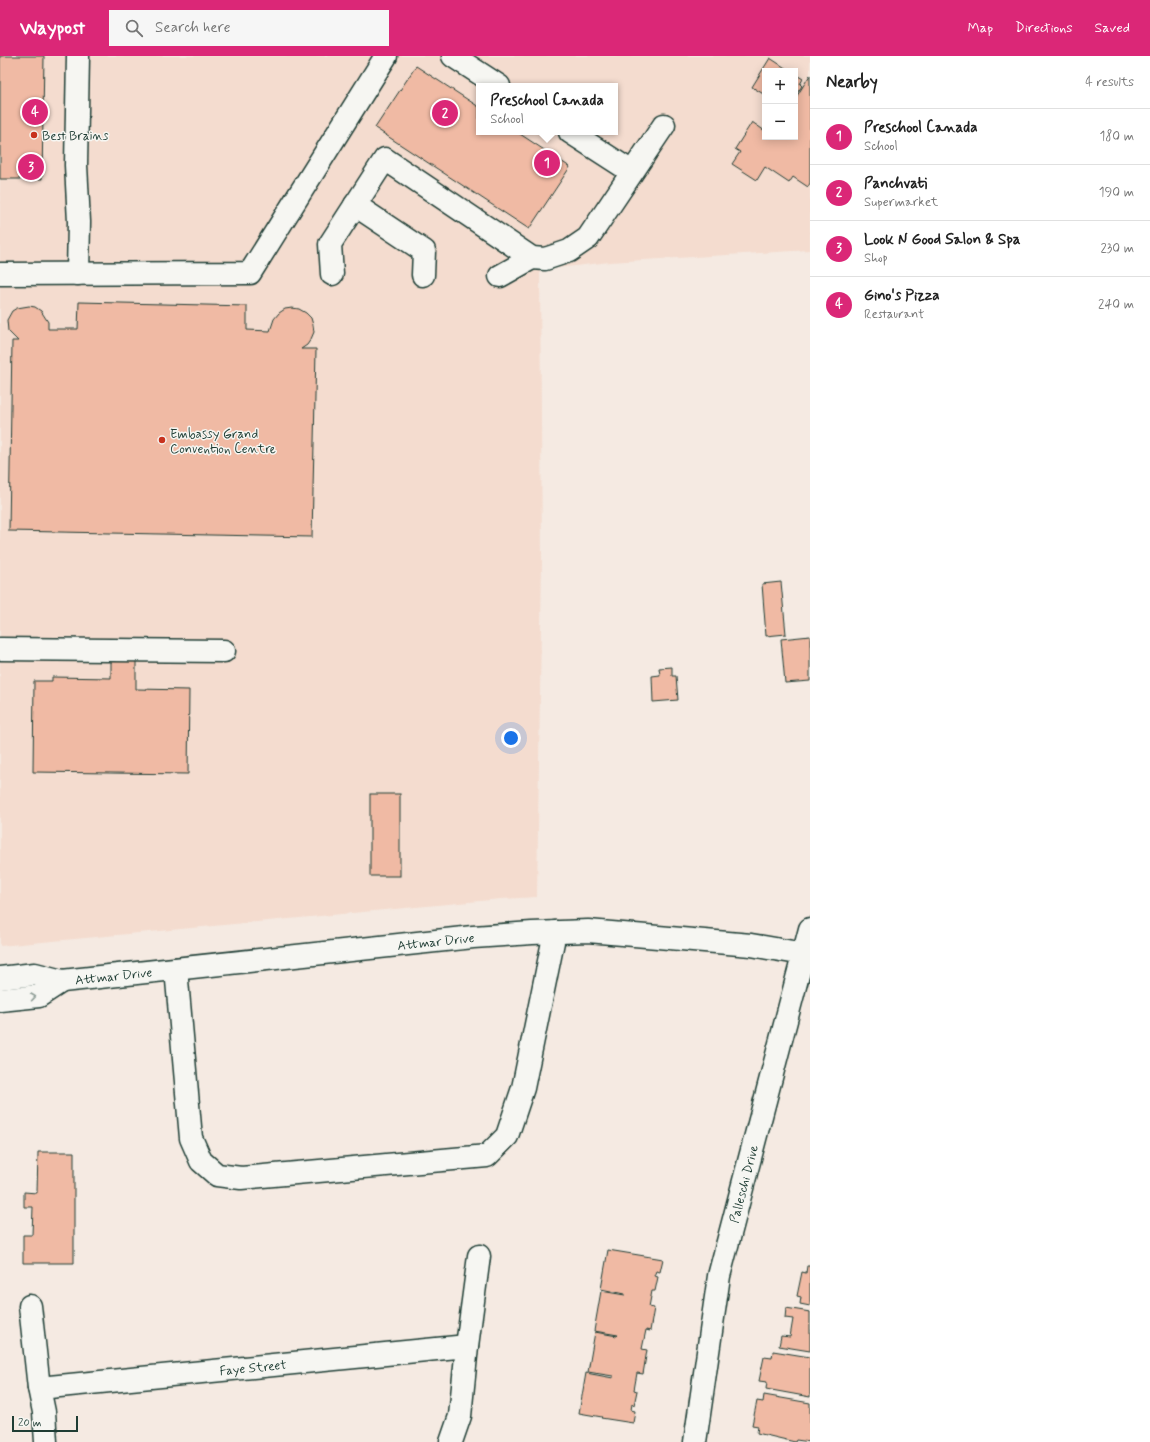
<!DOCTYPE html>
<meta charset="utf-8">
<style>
:root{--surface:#fff;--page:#f6f6f6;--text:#222;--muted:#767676;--line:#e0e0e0;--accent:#db2777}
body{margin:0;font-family:Mynerve,sans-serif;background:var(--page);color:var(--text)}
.controls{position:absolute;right:12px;top:12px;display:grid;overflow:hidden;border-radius:0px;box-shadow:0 2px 10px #0003}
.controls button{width:36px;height:36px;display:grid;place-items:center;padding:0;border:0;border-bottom:1px solid var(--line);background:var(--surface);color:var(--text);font:20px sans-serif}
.scale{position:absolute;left:12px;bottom:10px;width:66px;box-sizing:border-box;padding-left:4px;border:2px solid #1f3d34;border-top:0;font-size:11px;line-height:14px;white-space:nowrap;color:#1f3d34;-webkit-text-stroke:3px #f6f6f2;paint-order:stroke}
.you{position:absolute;left:511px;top:682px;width:14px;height:14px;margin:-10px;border:3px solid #fff;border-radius:50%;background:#1a73e8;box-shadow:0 0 0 6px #1a73e833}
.badge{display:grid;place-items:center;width:26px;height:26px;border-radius:50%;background:var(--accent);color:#fff;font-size:13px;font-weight:700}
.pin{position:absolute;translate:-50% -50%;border:2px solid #fff;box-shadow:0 1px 4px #0006}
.popup{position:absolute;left:476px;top:27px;width:142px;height:52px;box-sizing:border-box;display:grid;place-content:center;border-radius:0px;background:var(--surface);filter:drop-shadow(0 1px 3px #0005);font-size:13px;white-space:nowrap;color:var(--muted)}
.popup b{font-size:15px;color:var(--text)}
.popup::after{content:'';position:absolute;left:50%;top:100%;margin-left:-8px;border:8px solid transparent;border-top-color:var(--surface)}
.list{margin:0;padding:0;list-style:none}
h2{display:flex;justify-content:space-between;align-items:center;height:52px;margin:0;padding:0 16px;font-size:17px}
h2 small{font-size:13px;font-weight:400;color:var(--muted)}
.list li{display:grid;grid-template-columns:26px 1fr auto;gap:12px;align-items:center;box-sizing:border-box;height:56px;padding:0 16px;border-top:1px solid var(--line)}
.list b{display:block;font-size:15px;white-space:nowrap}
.list p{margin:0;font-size:13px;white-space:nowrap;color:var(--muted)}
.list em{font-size:13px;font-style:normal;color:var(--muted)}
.icon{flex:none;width:22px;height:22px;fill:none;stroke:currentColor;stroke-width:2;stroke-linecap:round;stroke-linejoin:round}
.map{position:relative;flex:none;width:810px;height:1386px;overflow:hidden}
header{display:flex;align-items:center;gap:24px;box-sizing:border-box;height:56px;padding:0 20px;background:var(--accent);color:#fff}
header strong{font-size:19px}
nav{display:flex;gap:22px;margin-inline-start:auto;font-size:14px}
.search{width:280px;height:36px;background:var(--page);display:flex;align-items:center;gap:10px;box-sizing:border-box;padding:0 14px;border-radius:0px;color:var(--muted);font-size:15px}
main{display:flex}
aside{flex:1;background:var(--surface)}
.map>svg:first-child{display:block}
.built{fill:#f4dccf;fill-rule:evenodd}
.building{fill:#f0baa4;stroke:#1f3d34}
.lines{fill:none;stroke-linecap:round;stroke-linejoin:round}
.minor-casing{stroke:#1f3d34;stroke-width:25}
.minor{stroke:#f6f6f2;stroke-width:22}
.oneway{stroke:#8a9a93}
.poi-dot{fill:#c8321e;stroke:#f6f6f2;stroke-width:1.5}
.labels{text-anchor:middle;stroke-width:3;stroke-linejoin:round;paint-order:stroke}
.poi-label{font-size:13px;fill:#1f3d34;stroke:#f6f6f2;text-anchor:start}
.street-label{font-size:13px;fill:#1f3d34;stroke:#f6f6f2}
</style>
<header>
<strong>Waypost</strong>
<div class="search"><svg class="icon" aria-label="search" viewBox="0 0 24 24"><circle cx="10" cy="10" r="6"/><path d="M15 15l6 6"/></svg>Search here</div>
<nav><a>Map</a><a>Directions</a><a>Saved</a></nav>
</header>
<main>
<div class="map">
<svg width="810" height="1386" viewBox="0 0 810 1386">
<rect width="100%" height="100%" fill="#f5eae2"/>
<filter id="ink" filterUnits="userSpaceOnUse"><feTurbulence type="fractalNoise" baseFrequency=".025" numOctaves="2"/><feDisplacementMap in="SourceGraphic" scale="8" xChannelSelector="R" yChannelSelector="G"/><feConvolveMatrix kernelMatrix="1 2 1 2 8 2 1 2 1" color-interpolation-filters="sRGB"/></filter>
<g filter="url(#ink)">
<path class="built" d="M0,0H810V194L610,206L540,214L542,504L537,841L501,843L0,890ZM765,15H795V81H765ZM479,30H615V76H479Z"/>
<g class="building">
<path d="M0,0H44L42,123H0Z"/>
<path d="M770,2L790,15H765V39L752,31Z"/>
<path d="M416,10L479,51V76H517L570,111L529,173L375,72Z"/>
<path d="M795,18L803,23L800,28L802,30L795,40Z"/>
<path d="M810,19V127L808,131L793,121L789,127L765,111L757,124L732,108L740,96L735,93L752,66L765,75V81H795V43Z"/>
<path d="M79,246L247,250V274L270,275L274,263L279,257L285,253L292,252L299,253L306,257L311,262L313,269L314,276L311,283L307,289L301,293H316L312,481L9,475L12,285H18L8,275L7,264L12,255L17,252L29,250L35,251L41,255L48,266V273H78Z"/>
<path d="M781,526L786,578L766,580L762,528Z"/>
<path d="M810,580V625L785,627L781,583Z"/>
<path d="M111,598H136V633L189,634L188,718L33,716L34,625H52V621L111,622Z"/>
<path d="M672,611V620H676L678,644L653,646L652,620L660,619L659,612Z"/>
<rect x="370" y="738" width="30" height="82"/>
<path d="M38,1096H74V1207H23V1179H32L33,1151H24V1136L37,1137Z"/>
<path d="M608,1194L663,1203L660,1216L656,1215L654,1220L658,1221L655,1235H652L649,1251L654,1252L650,1275L646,1274L642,1293L647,1294L643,1318L637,1317L634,1334L637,1335L634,1349L632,1348L631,1354L635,1355L633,1367L601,1362L602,1361L579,1357L586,1317L613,1322V1320L588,1316L595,1276L617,1280L618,1279L594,1275L601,1235L625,1239V1238L601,1233Z"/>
<path d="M807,1210H810V1250L800,1248L801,1241L797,1240L802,1216L806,1217Z"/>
<path d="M786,1252L810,1256V1295L779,1290L781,1280L790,1281L793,1263L785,1262Z"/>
<path d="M773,1295L810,1301V1341L766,1333L767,1326L759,1325L764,1301L772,1302Z"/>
<path d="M764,1339L810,1347V1386L796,1384L795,1386L757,1377L758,1370L752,1369L757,1345L763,1346Z"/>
</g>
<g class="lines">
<defs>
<g id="minor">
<path d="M78,0L76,109L79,166L78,218"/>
<path d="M453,0L499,30"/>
<path d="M570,76L632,116"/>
<path d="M355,149L424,195L423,219"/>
<path d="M0,218L250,217L386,0"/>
<path d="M332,218L330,188L385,103L532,202L545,203L569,195L588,182L664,69"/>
<path d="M500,220L532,202"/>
<path d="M0,593L224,595"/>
<path d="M176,913L191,1082L201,1105L217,1119L241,1122L487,1100L507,1080L523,1032L555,876"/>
<path id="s1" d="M0,922L35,918L62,925L473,881L532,877L588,875L751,889L810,899"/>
<path d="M0,944L39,940L62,925"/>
<path d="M30,1250L39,1332L44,1356L46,1386"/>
<path id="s2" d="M39,1332L467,1290"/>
<path d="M451,1386L460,1360L467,1290L479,1200"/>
<path id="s3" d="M695,1386L719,1220L810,873"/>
</g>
</defs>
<use href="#minor" class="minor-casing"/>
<use href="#minor" class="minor"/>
</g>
<defs><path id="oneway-chevron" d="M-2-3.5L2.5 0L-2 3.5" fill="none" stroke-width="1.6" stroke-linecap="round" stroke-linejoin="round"/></defs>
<use class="oneway" href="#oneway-chevron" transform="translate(33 941) rotate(-8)"/>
</g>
<g class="poi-dot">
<circle cx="34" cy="79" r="4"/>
<circle cx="162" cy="384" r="4"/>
</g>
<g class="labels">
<g class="poi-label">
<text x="42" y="84">Best Brains</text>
<text x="170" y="382">Embassy Grand<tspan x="170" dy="15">Convention Centre</tspan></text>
</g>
<g class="street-label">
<text dy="5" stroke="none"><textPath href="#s1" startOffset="439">Attmar Drive</textPath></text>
<text dy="5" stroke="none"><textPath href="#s1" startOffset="115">Attmar Drive</textPath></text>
<text dy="5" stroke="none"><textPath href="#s3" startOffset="263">Palleschi Drive</textPath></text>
<text dy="5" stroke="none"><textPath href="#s2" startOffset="215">Faye Street</textPath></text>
</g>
</g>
</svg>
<div class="controls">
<button>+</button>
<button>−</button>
</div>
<div class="scale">20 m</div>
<div class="you"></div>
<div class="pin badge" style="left:547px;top:107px">1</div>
<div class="popup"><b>Preschool Canada</b>School</div>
<div class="pin badge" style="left:445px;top:57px">2</div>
<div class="pin badge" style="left:31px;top:111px">3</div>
<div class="pin badge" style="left:35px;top:56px">4</div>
</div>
<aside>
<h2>Nearby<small>4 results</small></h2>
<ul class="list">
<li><span class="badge">1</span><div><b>Preschool Canada</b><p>School</p></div><em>180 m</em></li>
<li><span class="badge">2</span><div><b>Panchvati</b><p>Supermarket</p></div><em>190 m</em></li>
<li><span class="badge">3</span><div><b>Look N Good Salon &amp; Spa</b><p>Shop</p></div><em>230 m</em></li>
<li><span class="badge">4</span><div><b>Gino's Pizza</b><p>Restaurant</p></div><em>240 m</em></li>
</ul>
</aside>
</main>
